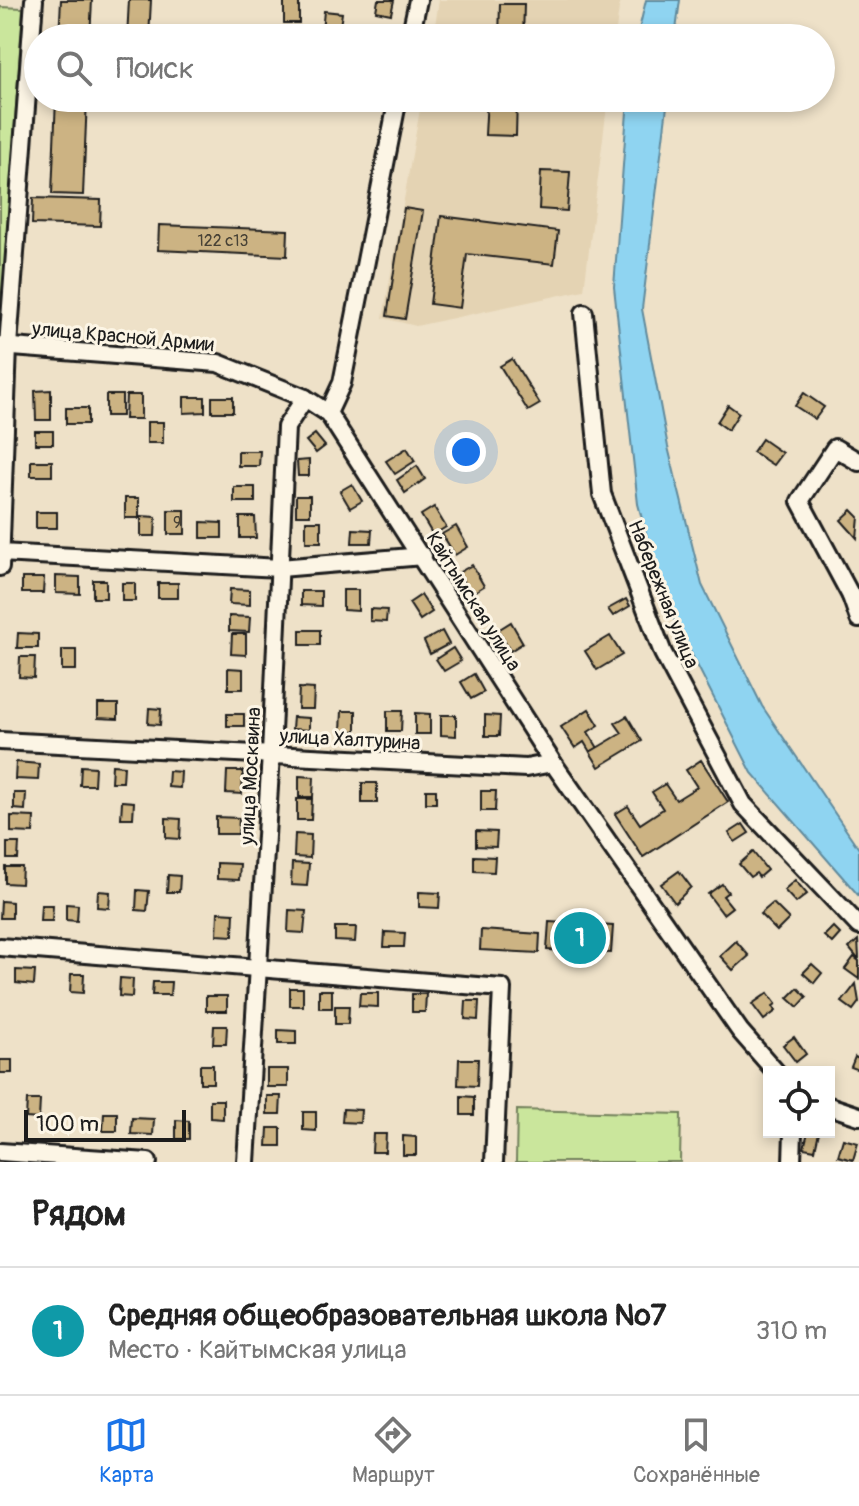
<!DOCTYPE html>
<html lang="ru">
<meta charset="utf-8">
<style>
:root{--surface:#fff;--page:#f2f2f2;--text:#222;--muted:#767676;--line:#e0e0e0;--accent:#1a73e8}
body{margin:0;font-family:Pangolin,sans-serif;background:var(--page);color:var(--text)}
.controls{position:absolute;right:24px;bottom:24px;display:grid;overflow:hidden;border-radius:0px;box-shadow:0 4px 12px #0003}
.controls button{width:72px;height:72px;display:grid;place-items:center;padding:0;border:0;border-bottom:2px solid var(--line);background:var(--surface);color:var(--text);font:40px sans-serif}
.scale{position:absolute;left:24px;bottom:20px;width:162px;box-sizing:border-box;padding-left:8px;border:4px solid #1c1c1c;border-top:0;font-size:22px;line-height:28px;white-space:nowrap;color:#1c1c1c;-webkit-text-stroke:6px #fcf5e5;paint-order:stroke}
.you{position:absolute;left:466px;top:452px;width:28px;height:28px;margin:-20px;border:6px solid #fff;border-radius:50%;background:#1a73e8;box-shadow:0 0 0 12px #1a73e833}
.badge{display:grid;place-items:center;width:52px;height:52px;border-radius:50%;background:var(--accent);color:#fff;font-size:26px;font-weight:700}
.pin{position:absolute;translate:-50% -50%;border:4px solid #fff;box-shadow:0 2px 8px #0006}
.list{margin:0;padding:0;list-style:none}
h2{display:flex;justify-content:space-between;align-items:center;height:104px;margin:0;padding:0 32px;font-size:34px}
h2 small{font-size:26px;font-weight:400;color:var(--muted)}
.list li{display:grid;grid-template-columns:52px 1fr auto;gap:24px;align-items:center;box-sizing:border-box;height:128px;padding:0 32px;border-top:2px solid var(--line)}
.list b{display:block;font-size:30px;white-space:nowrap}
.list p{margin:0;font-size:26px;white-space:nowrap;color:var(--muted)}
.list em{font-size:26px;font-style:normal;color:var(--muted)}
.icon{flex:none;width:44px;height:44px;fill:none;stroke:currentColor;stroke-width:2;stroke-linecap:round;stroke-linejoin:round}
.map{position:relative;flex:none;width:859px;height:1162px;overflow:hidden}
.search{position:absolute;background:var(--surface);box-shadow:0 4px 12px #0003;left:24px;right:24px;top:24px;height:88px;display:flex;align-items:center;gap:20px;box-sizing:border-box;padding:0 28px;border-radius:44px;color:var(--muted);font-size:30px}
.sheet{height:232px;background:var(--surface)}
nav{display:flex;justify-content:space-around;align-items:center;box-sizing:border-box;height:112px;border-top:2px solid var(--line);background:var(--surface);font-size:22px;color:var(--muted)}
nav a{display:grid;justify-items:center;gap:4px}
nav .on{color:var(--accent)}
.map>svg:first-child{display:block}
.built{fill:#e4d3b3}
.green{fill:#cae69c;stroke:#73815c;stroke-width:2}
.water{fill:#8fd4f1;stroke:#618a9c;stroke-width:2}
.building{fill:#ccb383;stroke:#1c1c1c;stroke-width:2}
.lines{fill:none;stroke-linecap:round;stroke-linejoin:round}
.minor-casing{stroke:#1c1c1c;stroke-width:22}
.minor{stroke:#fcf5e5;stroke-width:16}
.labels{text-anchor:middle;stroke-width:6;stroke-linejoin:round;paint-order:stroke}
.number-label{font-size:16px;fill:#484236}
.street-label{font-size:20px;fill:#1c1c1c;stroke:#fcf5e5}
</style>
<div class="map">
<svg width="859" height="1162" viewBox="0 0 859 1162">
<rect width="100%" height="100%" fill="#eee1c8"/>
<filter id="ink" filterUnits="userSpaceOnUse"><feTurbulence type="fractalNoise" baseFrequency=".0125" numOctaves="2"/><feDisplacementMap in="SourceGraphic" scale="16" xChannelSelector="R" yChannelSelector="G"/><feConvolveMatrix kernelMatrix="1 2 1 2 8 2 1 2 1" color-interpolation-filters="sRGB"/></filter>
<g filter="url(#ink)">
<g class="built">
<path d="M439,0H620L615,38H433Z"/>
<path d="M422,98H608L584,290L416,326L383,318Z"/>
</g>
<g class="green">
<path d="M0,7L23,8L0,332Z"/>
<path d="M517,1110L681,1114L680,1162H516Z"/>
</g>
<g class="water">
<path d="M646,0H680L675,38H637Z"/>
<path d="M628,98H668L642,309L668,447L702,585L762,706L859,849V896L752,773L664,600L638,504L614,287Z"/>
</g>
<g class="building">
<path d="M61,0H92L90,38H59Z"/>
<path d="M129,0H151L149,38H127Z"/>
<rect x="284" y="0" width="15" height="23"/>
<path d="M378,0H394L391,14L376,11Z"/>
<path d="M500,4H524L523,38H499Z"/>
<path d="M324,11L342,13L339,33L322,31Z"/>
<path d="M56,98H87L83,195L52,194Z"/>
<path d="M487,98H517L516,136L485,135Z"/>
<path d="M547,98H588V107L546,104Z"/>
<path d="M541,171L570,172L567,211L539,209Z"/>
<path d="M33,198L101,200L100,226L32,224Z"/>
<path d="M404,208L423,211L405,319L387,316Z"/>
<path d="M441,216L558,231L554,264L467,254L460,308L430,304Z"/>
<path d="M159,225L288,230L287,256L158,250Z"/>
<path d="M512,359L540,404L528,411L500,366Z"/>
<path d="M51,390V420H36L35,391Z"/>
<path d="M804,393L824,407L815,419L795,406Z"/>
<rect x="106" y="395" width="16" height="21"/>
<path d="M126,395H141V419H125Z"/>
<path d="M184,397H205V412L184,413Z"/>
<rect x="212" y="397" width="21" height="15"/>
<path d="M728,405L739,413L728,430L717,422Z"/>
<rect x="66" y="408" width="22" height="16"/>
<rect x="147" y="422" width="16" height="21"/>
<rect x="35" y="431" width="18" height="13"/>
<path d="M315,434L325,446L316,453L306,441Z"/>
<path d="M762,439L782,453L773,465L753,452Z"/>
<path d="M407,448L415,461L395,474L386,461Z"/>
<path d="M238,451H260L259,466H238Z"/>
<path d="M309,460V476H298L297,461Z"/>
<rect x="31" y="461" width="21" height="15"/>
<path d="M417,466L425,479L405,493L397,480Z"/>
<path d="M352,484L362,501L350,508L340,491Z"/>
<rect x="234" y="487" width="21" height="15"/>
<rect x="296" y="496" width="14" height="19"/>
<rect x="125" y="498" width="14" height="20"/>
<path d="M434,507L446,527L433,535L421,515Z"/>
<rect x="168" y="510" width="17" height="24"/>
<path d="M852,510L859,517L857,538L841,520Z"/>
<rect x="36" y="512" width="21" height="16"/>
<path d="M141,516L156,517L155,536H141Z"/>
<path d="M240,517H255L256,538H240Z"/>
<rect x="306" y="521" width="15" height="21"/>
<path d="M201,522L222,523V538H201Z"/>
<path d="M456,526L468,547L455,555L442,534Z"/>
<path d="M353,529L372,530L371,543H352Z"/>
<path d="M472,565L484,586L471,594L458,573Z"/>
<path d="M56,576L80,577V594L56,593Z"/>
<path d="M22,578H44L43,593H22Z"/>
<rect x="93" y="580" width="13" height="18"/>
<rect x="122" y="583" width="13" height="18"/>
<rect x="158" y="583" width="20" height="15"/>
<path d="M230,589L250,590V605L229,604Z"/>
<path d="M343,590H358V611L343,610Z"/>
<path d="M301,591H321V606L301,605Z"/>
<path d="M421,595L432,612L420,620L409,603Z"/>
<path d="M626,599L630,606L613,616L608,609Z"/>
<path d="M370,609L387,610L386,622L370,621Z"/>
<path d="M229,616L250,617L249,632L229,631Z"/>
<path d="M511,622L523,643L510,651L498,630Z"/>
<rect x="300" y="630" width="20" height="15"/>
<path d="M442,631L449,644L430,654L424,641Z"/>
<path d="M18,633L38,634V648H17Z"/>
<path d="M232,634H246V655L231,654Z"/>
<path d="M610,636L622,655L597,670L585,651Z"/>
<path d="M453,648L461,661L444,671L436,659Z"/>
<rect x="62" y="650" width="14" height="20"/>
<path d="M20,657H35L34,678L19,677Z"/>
<path d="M228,668L243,669V689H228Z"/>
<path d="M474,674L484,692L471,699L461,682Z"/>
<path d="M299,688L314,689L313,709H298Z"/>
<path d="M98,704H118V719L98,718Z"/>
<path d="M149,708L161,709L160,725L148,724Z"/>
<path d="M589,709L599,725L588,732L598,748L590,752L584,742L575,748L561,727Z"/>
<path d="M342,711H356V731H341Z"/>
<path d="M387,711H402L401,731H387Z"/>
<path d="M415,713L430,714V734H415Z"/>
<rect x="227" y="714" width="17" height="12"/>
<path d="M441,715H456V736L441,735Z"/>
<path d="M485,715L500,716L499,736H485Z"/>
<path d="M627,716L642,741L599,767L590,752L622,733L615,723Z"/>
<path d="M293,717L309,718V730L292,729Z"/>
<path d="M701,760L728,802L643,857L615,814L628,806L640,824L663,809L652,792L665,784L676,800L697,787L686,770Z"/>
<path d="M16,762L39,764L38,780L15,779Z"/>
<path d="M112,765L124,766L123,782H111Z"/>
<path d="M81,766L95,767L94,785H80Z"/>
<path d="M169,771L181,772L180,788L168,787Z"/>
<path d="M227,771H243L242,794L226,793Z"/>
<path d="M299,776L314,777L313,797H299Z"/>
<rect x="362" y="783" width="15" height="20"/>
<rect x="426" y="790" width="10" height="13"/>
<path d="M481,791H496L495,811H481Z"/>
<path d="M14,793H26L25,810L14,809Z"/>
<path d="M297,799H312L311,820H297Z"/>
<path d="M122,801L134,802L133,818H121Z"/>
<path d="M11,816L34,817L33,833L11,832Z"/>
<path d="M216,817L239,818L238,834H216Z"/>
<path d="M166,818L181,819L180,839L166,838Z"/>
<path d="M743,824L749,833L735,842L729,833Z"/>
<path d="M476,831L497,832L496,847L476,846Z"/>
<path d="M295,834L311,835L310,858L294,857Z"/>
<path d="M7,843H19L18,859H7Z"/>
<path d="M753,852L767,870L759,877L756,873L750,877L739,864Z"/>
<path d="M474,856L495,857L494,872L474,871Z"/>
<path d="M217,863L240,864L239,880L217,879Z"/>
<path d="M292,863L309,864L307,886L291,885Z"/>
<path d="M5,867H22L21,884L5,883Z"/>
<path d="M679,871L691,887L675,903L661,884Z"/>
<path d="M168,875L180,876L179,892H167Z"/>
<path d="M795,880L807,894L796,903L784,890Z"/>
<path d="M722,884L728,892L723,896L732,907L723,914L708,894Z"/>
<path d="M137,890L149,891L147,911L136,910Z"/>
<path d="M98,891L110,892L109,908L97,907Z"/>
<path d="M419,892L440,893L439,908L419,907Z"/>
<path d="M1,901L12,902V918H0Z"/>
<path d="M773,903L789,919L777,931L760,914Z"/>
<path d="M66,904L78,905L77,921L66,920Z"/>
<path d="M41,905H53L52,921H40Z"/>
<path d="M289,910L306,911L304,933L288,932Z"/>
<path d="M218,912L234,913L233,936L217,935Z"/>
<path d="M549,922L613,926L611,953L547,950Z"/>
<path d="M335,927H356L355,942L335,941Z"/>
<path d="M833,927L840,934L832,943L824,936Z"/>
<path d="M481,930L540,934L539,953L480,950Z"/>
<path d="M385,932L405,933L404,947H384Z"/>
<path d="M858,940L859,958L858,959L849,948Z"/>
<path d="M736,941L749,956L733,970L720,956Z"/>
<path d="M854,957L859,961V979L845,969Z"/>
<path d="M812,964L822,973L814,983L803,973Z"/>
<path d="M16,970L35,971L34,985L16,983Z"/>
<path d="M71,974H84L83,993L70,992Z"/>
<path d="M120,978L133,979L132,997L119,996Z"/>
<path d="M153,982H171L170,995H152Z"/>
<path d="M856,984L859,1002L853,1010L842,1002Z"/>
<rect x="290" y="988" width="13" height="18"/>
<path d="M798,988L807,997L798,1007L788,998Z"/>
<rect x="319" y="990" width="13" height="18"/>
<path d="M360,993H378V1007L359,1006Z"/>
<path d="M768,993L776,1004L773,1006L776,1011L764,1020L752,1004Z"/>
<path d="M412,994H426L425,1012H412Z"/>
<rect x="206" y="996" width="21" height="15"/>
<path d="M466,1001H479L478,1020L465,1019Z"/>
<path d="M335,1006H349L348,1024H335Z"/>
<path d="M214,1026H227L226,1044H213Z"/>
<path d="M278,1030L296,1031V1044H278Z"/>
<path d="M794,1037L806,1054L796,1062L783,1045Z"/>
<path d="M855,1057L859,1059V1070L851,1067Z"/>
<path d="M459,1059H478L477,1086L458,1085Z"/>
<rect x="0" y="1060" width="12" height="13"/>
<rect x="200" y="1065" width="13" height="18"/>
<rect x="267" y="1069" width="21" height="18"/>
<path d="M267,1096H281L280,1114H267Z"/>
<path d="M461,1096L474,1097V1115H461Z"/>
<path d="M27,1100H40L39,1119L26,1118Z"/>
<path d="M210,1100H223V1119L210,1118Z"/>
<path d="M343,1109L361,1110L360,1123L342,1122Z"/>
<path d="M303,1112H316V1131L303,1130Z"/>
<path d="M104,1113H117V1131H103Z"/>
<path d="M132,1118L154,1119L153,1135L131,1134Z"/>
<path d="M176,1120L189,1121V1139H176Z"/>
<path d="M268,1128H281V1146H267Z"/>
<path d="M808,1132H819L815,1150L804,1148Z"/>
<path d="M373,1134H386L385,1152H372Z"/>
<path d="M403,1136L416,1137V1155H403Z"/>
<path d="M843,1139L858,1143L853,1160L838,1156Z"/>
</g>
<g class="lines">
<defs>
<g id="minor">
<path d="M410,38L418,0"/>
<path d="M398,98L342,383L328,413L553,763L740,1031L776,1072"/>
<path d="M584,313L602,494L663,653L743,804L859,926"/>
<path d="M0,346L218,363L305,398L328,413"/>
<path d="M859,462L835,448L800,501L851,596L859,599"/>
<path d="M0,553L280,568L423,556"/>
<path d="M0,567L8,346L34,0"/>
<path d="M851,596L859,619"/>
<path d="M0,741L526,768L553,763"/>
<path d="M0,947L502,988L494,1162"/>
<path d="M829,1106L859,1116"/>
<path d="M0,1152L148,1162"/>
<path d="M246,1162L271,754L286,427L305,398"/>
<path d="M792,1162L793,1132"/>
</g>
</defs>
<use href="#minor" class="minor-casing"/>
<use href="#minor" class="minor"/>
</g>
</g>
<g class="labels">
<g class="number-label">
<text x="223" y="246">122 с13</text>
<text x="177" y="528">9</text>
</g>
<g class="street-label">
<text transform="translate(123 336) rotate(5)" y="7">улица Красной Армии</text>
<text transform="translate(664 594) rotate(68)" y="7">Набережная улица</text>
<text transform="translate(474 601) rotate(58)" y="7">Кайтымская улица</text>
<text transform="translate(350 739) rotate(3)" y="7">улица Халтурина</text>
<text transform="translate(250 776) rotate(-87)" y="7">улица Москвина</text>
</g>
</g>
</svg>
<div class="controls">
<button><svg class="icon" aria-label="locate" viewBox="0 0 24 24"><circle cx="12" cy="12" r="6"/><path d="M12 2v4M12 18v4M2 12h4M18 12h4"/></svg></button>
</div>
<div class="scale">100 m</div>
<div class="you"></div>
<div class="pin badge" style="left:580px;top:938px;background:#0f9aa8">1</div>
<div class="search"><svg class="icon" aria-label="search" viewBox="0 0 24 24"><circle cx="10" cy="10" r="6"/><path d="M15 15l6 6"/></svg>Поиск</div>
</div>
<section class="sheet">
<h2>Рядом<small></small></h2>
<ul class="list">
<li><span class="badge" style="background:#0f9aa8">1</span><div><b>Средняя общеобразовательная школа №7</b><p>Место · Кайтымская улица</p></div><em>310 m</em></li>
</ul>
</section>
<nav>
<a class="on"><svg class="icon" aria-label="map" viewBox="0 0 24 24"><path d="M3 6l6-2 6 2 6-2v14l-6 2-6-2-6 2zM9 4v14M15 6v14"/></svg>Карта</a>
<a><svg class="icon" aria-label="directions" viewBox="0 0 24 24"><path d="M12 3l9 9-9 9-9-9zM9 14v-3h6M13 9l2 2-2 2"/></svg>Маршрут</a>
<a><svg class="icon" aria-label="saved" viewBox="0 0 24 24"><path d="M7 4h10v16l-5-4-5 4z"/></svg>Сохранённые</a>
</nav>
